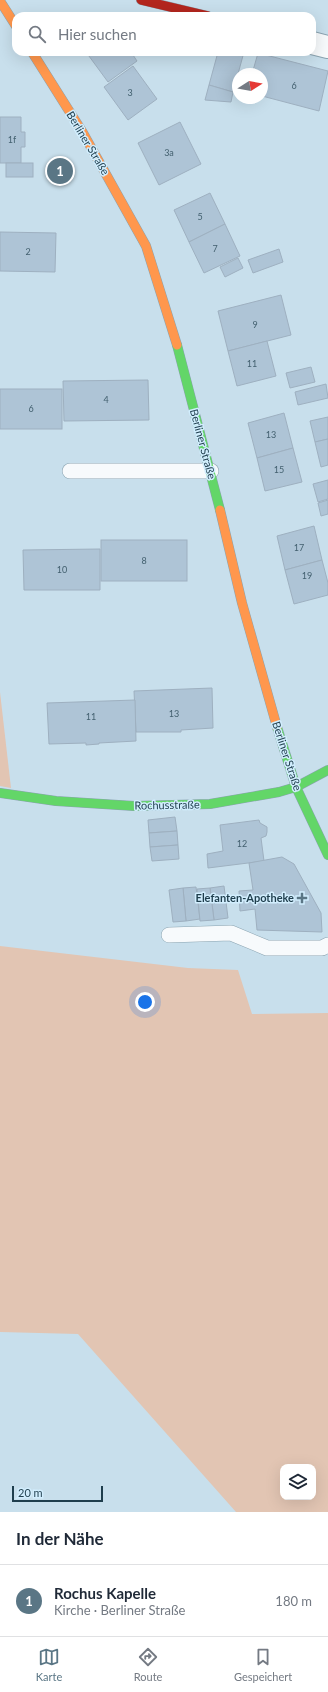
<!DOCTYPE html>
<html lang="de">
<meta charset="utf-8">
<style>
:root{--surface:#fff;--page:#f2f2f3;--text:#1f2937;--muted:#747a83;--line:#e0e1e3;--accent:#5a7685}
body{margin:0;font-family:Lato,sans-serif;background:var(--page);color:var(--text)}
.controls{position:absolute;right:12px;bottom:12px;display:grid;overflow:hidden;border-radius:8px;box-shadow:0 4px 16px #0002}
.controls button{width:36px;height:36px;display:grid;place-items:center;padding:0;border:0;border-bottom:1px solid var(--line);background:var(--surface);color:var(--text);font:20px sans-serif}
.compass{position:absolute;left:232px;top:68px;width:36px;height:36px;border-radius:50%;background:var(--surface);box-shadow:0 4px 16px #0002;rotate:79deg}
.scale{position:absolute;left:12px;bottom:10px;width:91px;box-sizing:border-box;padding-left:4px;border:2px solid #1f3e4d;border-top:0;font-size:11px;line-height:14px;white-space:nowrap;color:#1f3e4d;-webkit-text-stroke:3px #d2eefe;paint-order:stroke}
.you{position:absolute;left:145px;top:1002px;width:14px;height:14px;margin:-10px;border:3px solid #fff;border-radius:50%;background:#1a73e8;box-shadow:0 0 0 6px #1a73e833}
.badge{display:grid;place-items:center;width:26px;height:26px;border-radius:50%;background:var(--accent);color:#fff;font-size:13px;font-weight:700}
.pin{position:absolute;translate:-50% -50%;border:2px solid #fff;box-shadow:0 1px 4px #0006}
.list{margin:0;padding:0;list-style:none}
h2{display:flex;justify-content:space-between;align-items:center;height:52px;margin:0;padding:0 16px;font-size:17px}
h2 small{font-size:13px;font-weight:400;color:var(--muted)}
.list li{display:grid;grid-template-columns:26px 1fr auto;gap:12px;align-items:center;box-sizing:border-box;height:72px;padding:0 16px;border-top:1px solid var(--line)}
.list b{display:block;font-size:15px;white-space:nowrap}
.list p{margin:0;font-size:13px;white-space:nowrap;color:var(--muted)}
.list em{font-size:13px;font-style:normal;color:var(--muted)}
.icon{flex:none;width:22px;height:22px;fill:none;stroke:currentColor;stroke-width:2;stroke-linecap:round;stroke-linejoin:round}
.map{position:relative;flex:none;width:328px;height:1512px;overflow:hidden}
.search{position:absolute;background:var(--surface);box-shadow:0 4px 16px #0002;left:12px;right:12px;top:12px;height:44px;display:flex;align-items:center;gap:10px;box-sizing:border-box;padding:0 14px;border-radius:12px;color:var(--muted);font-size:15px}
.sheet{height:124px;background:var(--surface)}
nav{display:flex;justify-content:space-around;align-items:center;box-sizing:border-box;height:56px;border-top:1px solid var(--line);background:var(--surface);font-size:11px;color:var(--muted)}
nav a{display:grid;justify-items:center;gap:2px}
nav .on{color:var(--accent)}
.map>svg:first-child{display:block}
.green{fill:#e2c5b3;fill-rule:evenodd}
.building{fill:#aec4d6;stroke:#9eb0c0}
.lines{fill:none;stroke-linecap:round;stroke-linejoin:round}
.lane-casing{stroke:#8aa3b0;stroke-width:16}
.street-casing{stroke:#8aa3b0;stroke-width:24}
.fast-casing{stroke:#8aa3b0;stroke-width:10}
.slow-casing{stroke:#8aa3b0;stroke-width:10}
.jam-casing{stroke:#8aa3b0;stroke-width:10}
.lane{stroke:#f7fafc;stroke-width:15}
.street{stroke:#f7fafc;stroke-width:22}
.fast{stroke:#63d668;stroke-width:9}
.slow{stroke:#ff974d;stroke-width:9}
.jam{stroke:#b3261e;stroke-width:9}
.poi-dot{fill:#5a7685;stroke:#d2eefe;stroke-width:1.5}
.labels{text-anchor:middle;stroke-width:3;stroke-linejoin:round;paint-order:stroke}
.number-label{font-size:9px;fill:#43606f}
.street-label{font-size:11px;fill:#1f3e4d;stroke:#d2eefe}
.poi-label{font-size:11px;font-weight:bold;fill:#1f3e4d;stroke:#d2eefe;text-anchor:end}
</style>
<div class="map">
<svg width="328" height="1512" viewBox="0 0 328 1512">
<rect width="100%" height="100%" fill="#c8dfec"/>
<g class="green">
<path d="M0,692L11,788L0,786Z"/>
<path d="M0,946L188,968L238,970L252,1014L328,1013V1512H236L78,1334L0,1332ZM283,1467H313V1497H283Z"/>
</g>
<g class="building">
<path d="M86,52H131L137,61L108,82Z"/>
<path d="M218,52H244L233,92L209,85Z"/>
<path d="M258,53L328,71L319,111L262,96V74H252Z"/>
<path d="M133,66L157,99L128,120L104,87Z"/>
<path d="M209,85L233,92L231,102L205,100Z"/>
<path d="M0,117H21V132H25V147H21V163H0Z"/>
<path d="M180,122L201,164L159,185L138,143Z"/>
<path d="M65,159L74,173L55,184L46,170Z"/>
<rect x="6" y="163" width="27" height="14"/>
<path d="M210,193L225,224L189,242L174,210Z"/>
<path d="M225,224L240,256L204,273L189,242Z"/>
<path d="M0,232L56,233L55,272L0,271Z"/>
<path d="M279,249L283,262L253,273L248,260Z"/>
<path d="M238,258L243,268L225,277L220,267Z"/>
<path d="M281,295L291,335L228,351L218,311Z"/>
<path d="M267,341L276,376L237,386L228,351Z"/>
<path d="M311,367L315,382L290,388L286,373Z"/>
<path d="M148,380L149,420L64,421L63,381Z"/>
<path d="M326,384L328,398L298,405L295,392Z"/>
<rect x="0" y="389" width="62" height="40"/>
<path d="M284,413L293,448L257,458L248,423Z"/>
<path d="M328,417V439L315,442L310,421Z"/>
<path d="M328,439V465L321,467L315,442Z"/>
<path d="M293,448L302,482L265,491L257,458Z"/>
<path d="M328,480V499L318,502L313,484Z"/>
<path d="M328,500V514L321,516L318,503Z"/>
<path d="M314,526L322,560L285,570L277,536Z"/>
<rect x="101" y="540" width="86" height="41"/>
<path d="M100,549V590H24L23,550Z"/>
<path d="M322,560L328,583V595L294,604L285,570Z"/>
<path d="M212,688L213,728L181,730V732H136L134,691Z"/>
<path d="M135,700L136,741L99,743V744L86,745V743L49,744L47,703Z"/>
<path d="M175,817L177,831L149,833L148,820Z"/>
<path d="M259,820L260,823L267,827V832L266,836L261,838L264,861L208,868L207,854L223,851L220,825Z"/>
<path d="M177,831L178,845L150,847L149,833Z"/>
<path d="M178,845L179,859L152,861L150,847Z"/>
<path d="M282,857L294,864L321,913L322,932L257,930L255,909L240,911L239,891L253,890L249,863Z"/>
<path d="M224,886L228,918L214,920L210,888Z"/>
<path d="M196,887L200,919L186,921L183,888Z"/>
<path d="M183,888L186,921L173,922L169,890Z"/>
<path d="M210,888L214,920L200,921L197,889Z"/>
</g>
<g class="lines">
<defs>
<g id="lane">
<path d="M70,471H211"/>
<path d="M169,935L231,933L267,948H322L328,945"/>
</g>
<path id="street" d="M312,43L328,47"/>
<g id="fast">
<path d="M177,345L220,510"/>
<path d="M277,727L296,787L328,855"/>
<path d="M0,793L56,801L134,806L210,804L279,792L296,787L328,770"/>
</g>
<g id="slow">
<path d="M0,1L16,26"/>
<path d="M32,52L83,133L146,246L177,345"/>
<path d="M220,510L242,603L277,727"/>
</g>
<path id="jam" d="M141,0L208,16"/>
</defs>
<use href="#lane" class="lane-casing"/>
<use href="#street" class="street-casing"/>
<use href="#fast" class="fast-casing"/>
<use href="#slow" class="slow-casing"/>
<use href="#jam" class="jam-casing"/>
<use href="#lane" class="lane"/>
<use href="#street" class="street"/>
<use href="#fast" class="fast"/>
<use href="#slow" class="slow"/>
<use href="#jam" class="jam"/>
</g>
<path class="poi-dot" d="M300 892h4v4h4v4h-4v4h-4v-4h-4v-4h4z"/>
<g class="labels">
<g class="number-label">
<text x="294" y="89">6</text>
<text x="130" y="96">3</text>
<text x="12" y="143">1f</text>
<text x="169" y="156">3a</text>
<text x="200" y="220">5</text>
<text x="215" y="252">7</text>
<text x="28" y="255">2</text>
<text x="255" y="328">9</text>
<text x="252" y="367">11</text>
<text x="106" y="403">4</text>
<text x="31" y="412">6</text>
<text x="271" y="438">13</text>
<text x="279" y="473">15</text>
<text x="299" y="551">17</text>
<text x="144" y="564">8</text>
<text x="62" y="573">10</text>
<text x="307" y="579">19</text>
<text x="174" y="717">13</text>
<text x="91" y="720">11</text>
<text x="242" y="847">12</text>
</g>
<g class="street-label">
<text transform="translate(88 143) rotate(59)" y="4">Berliner Straße</text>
<text transform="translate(203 444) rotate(75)" y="4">Berliner Straße</text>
<text transform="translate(287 756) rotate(72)" y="4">Berliner Straße</text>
<text transform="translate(167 805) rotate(-1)" y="4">Rochusstraße</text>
</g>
<g class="poi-label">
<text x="294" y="902">Elefanten-Apotheke</text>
</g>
</g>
</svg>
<div class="controls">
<button><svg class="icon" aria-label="layers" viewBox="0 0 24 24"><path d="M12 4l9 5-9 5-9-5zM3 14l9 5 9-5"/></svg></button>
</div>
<svg class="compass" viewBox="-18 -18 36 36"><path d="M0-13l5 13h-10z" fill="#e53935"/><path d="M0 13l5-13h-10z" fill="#747a83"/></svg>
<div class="scale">20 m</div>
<div class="you"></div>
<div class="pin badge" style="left:60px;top:171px">1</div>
<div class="search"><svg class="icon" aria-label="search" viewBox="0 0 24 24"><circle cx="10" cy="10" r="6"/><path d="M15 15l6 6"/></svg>Hier suchen</div>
</div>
<section class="sheet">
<h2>In der Nähe<small></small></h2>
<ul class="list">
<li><span class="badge">1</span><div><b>Rochus Kapelle</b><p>Kirche · Berliner Straße</p></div><em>180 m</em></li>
</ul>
</section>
<nav>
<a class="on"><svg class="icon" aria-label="map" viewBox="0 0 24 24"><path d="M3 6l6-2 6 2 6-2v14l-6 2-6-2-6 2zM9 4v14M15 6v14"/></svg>Karte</a>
<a><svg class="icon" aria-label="directions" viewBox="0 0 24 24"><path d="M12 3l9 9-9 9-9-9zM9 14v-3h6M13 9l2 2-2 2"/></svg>Route</a>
<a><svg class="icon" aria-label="saved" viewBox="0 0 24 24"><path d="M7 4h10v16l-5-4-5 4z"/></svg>Gespeichert</a>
</nav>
